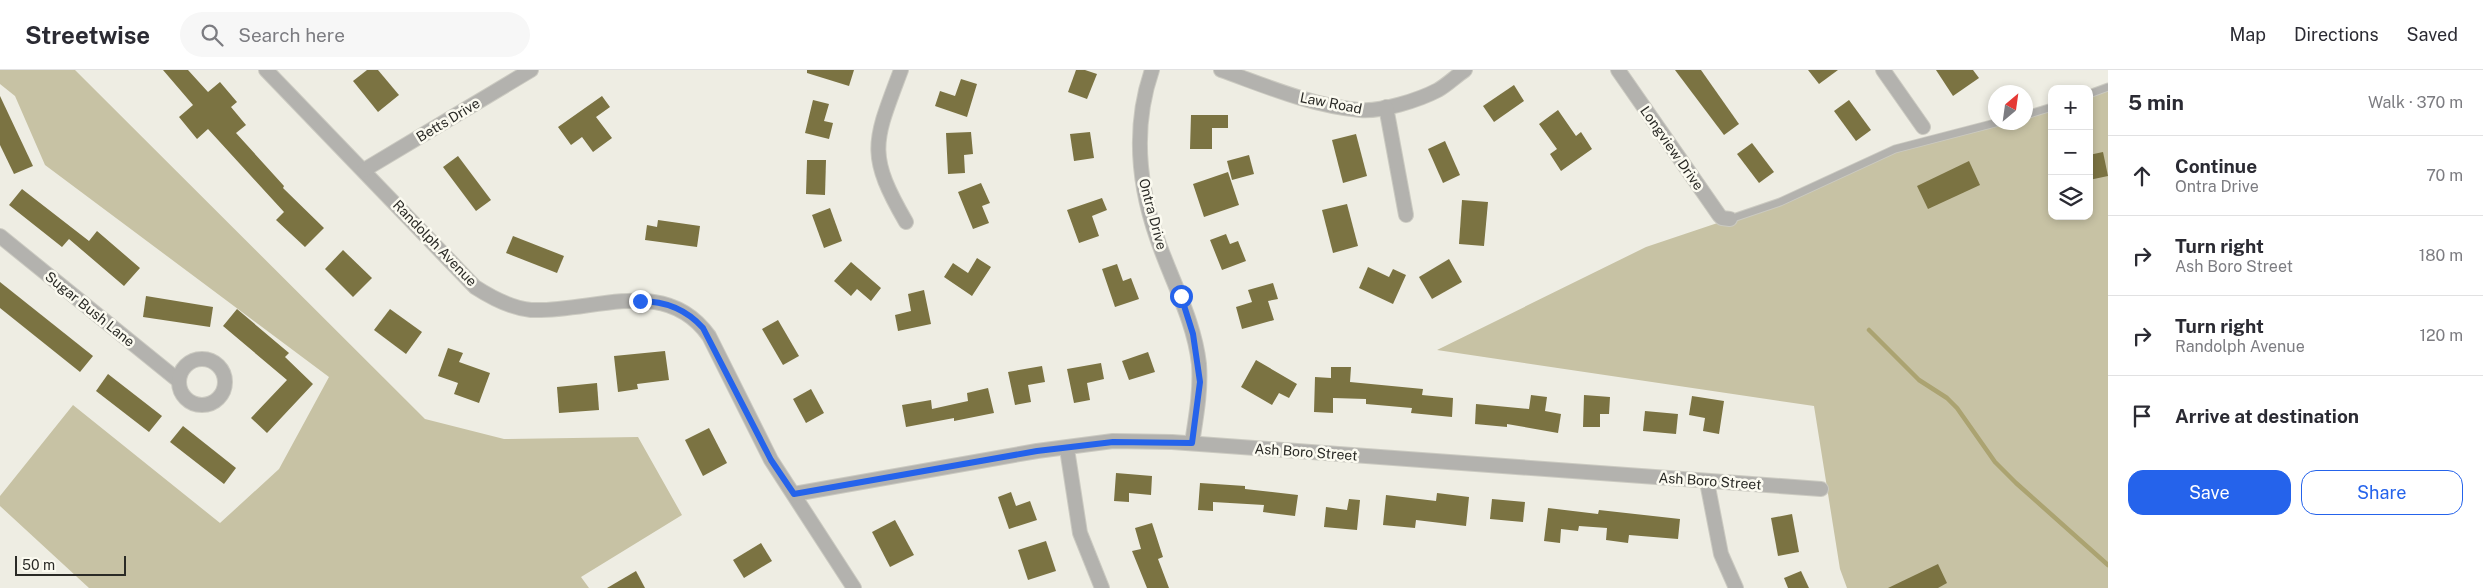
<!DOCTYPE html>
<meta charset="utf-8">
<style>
:root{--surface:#fff;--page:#f7f7f7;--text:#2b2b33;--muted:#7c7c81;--line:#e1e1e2;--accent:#2563eb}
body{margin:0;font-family:"Public Sans",sans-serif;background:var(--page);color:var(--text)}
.controls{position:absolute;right:15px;top:15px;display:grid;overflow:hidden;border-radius:10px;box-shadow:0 2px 8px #0003}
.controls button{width:45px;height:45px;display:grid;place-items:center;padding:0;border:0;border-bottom:1px solid var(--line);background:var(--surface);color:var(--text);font:25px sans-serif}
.compass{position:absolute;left:1988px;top:15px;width:45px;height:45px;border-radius:50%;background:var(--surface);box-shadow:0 2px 8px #0003;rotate:29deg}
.scale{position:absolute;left:15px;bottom:12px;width:111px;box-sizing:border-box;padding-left:5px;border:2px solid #2a2a26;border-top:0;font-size:14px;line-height:18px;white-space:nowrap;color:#2a2a26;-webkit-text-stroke:4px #fbfaf0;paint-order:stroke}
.stop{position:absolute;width:15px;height:15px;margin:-11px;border:4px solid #2563eb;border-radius:50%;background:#fff}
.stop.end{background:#2563eb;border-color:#fff;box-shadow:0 1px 5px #0008}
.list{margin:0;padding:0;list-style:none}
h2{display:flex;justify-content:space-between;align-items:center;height:65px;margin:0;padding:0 20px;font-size:21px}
h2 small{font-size:16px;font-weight:400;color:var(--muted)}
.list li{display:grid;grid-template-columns:32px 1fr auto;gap:15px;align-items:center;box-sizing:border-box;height:80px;padding:0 20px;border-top:1px solid var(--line)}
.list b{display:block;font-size:19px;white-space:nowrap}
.list p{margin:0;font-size:16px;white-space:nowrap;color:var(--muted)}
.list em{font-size:16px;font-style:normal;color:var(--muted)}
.actions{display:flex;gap:10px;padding:15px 20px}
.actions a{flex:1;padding:11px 0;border:1px solid var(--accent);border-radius:15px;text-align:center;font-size:18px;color:var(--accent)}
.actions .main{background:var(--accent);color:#fff}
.icon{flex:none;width:28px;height:28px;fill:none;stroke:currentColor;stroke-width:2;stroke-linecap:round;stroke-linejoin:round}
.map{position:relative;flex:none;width:2108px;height:518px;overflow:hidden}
header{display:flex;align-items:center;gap:30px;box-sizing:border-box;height:70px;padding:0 25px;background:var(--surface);border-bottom:1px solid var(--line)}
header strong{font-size:24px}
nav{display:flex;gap:28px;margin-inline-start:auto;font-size:18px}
.search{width:350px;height:45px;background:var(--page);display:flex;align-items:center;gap:12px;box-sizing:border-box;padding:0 18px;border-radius:28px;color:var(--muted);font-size:19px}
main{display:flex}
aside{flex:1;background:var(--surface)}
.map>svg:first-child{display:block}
.green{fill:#c7c2a4}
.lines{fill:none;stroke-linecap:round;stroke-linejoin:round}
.stream{stroke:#aba371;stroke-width:4.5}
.building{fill:#7b7342}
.lane-casing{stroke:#cbcac1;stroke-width:9}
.street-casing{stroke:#cbcac1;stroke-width:16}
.lane{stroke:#b3b2ae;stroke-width:7}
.street{stroke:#b3b2ae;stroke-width:14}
.route{stroke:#2563eb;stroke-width:6}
.labels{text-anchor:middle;stroke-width:5;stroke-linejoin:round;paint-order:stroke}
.street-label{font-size:14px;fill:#2a2a26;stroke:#fbfaf0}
</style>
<header>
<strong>Streetwise</strong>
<div class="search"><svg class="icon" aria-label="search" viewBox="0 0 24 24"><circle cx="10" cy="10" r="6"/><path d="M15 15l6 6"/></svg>Search here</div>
<nav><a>Map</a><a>Directions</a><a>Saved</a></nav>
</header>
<main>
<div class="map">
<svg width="2108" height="518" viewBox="0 0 2108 518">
<rect width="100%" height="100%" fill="#eeede3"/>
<g class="green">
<path d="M0,0H75L425,349L504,369L638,367L682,445L581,507L589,518H89L0,436V426L73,335L220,453L279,399L329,307L45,95L15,26L0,14Z"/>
<path d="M2108,16V518H1847L1840,499L1814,336L1437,280L1646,177L1780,132L1895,79L1999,53L2026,52V45L2052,36V146H2089V22Z"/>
</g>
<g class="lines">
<path class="stream" d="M1869,260L1919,310L1947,328L1957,338L1995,392L2016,413L2108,495"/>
</g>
<g class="building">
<path d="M163,0H188L208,22L220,12L237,32L231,37L246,55L236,63L284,116L283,118L324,158L305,177L276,150L284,142L208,59L197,69L179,47L193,35Z"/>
<path d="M367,0H378L399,25L378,42L353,11Z"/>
<path d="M807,0H854L849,16L807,3Z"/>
<path d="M1076,0H1085L1097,4L1087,29L1068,22Z"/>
<path d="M1675,0H1701L1739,54L1724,65Z"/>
<path d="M1808,0H1838L1819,14Z"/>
<path d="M1936,0H1973L1979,8L1953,26Z"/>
<path d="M961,9L977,14L967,47L935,36L940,21L955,26Z"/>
<path d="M1514,15L1524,31L1494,52L1483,36Z"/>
<path d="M0,26L33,96L14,104L0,75Z"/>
<path d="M602,26L610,37L596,47L612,68L593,82L582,67L571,75L558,57Z"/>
<path d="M813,30L829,34L824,51L833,53L829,69L805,63Z"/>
<path d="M1849,30L1871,60L1856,71L1834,41Z"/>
<path d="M1558,40L1576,66L1581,62L1592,79L1561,101L1550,84L1557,79L1539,54Z"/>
<path d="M1191,45H1228V58H1212V79H1190Z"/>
<path d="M971,62L973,84L964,85L965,103L948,104L946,63Z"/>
<path d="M1090,62L1094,88L1074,91L1070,64Z"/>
<path d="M1356,64L1367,106L1343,113L1332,70Z"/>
<path d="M1445,71L1460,105L1443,113L1428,79Z"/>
<path d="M1752,73L1774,102L1759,113L1737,84Z"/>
<path d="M2103,82L2108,106L2089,110V85Z"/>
<path d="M1249,85L1254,104L1232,110L1227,91Z"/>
<path d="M458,86L491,130L476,141L443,97Z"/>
<path d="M807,90H826L825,125L806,124Z"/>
<path d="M1969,91L1980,115L1928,139L1917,116Z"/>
<path d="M1228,102L1239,135L1204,147L1193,114Z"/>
<path d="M981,113L990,133L982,136L989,153L973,159L958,122Z"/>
<path d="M22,119L89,171L97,161L140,198L124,216L69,169L62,177L9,135Z"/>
<path d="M1102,128L1107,140L1092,146L1099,166L1079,173L1067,140Z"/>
<path d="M1462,130L1488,132L1484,176L1459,174Z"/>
<path d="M1347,134L1358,176L1333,183L1322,140Z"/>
<path d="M830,138L842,171L824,178L812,145Z"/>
<path d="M658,150L700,156L697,177L645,170L647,155L657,157Z"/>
<path d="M1226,164L1230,174L1238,171L1246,191L1222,200L1210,170Z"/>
<path d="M513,166L564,186L557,203L506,183Z"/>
<path d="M343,180L372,208L353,227L325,199Z"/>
<path d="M977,188L991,197L972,226L944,207L953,193L968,203Z"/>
<path d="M1449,189L1462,212L1432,229L1419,207Z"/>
<path d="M851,192L881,218L871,231L857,219L851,226L834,211Z"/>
<path d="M1117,194L1123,211L1131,208L1139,229L1115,237L1102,199Z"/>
<path d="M1368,197L1389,207L1393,199L1406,205L1393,234L1359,218Z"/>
<path d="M0,212L93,286L80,302L0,238Z"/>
<path d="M1273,213L1278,229L1268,231L1274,250L1242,259L1236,237L1252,232L1248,220Z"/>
<path d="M924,220L931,254L898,261L895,245L911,241L908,224Z"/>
<path d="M146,226L213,237L210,257L143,247Z"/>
<path d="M237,239L289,283L285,287L313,314L267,363L251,348L287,310L223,256Z"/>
<path d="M390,239L422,262L406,284L374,260Z"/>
<path d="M778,250L799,286L783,295L762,259Z"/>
<path d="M448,278L463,283L459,292L490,303L479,333L454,324L458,313L438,306Z"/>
<path d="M665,281L669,310L637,314L638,319L618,322L614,286Z"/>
<path d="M1148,282L1155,302L1129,310L1122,291Z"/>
<path d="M1256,290L1297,314L1289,328L1279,323L1272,335L1241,317Z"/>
<path d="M1101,293L1104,309L1087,313L1090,330L1074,333L1067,299Z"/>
<path d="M1042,296L1045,312L1028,315L1031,332L1015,335L1008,302Z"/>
<path d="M1331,297H1351L1350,312L1423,319L1422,325L1453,328L1452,347L1411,343L1412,338L1366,334V329L1333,328V343L1314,342L1315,307L1331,308Z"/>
<path d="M108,304L162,346L149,362L96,321Z"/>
<path d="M597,313L599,340L559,343L557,317Z"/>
<path d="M988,318L994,343L954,351V348L906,357L902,335L931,330L932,339L968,331L967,323Z"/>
<path d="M811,319L824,343L806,353L793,329Z"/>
<path d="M1531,325L1547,327L1545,341L1561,344L1558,363L1507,354V357L1475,354L1476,334L1529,339Z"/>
<path d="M1584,325L1610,327L1609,344H1600V357H1583Z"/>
<path d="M1692,326L1724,331L1719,364L1703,361L1705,348L1689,345Z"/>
<path d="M1645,341L1678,344L1676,364L1643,361Z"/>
<path d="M183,356L236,398L224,414L170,372Z"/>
<path d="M709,358L727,393L703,406L685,370Z"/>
<path d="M1116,403L1152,406L1151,425L1129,423V432L1114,431Z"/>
<path d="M1200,413L1245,416V419L1298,425L1295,446L1263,442L1264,435L1213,432V441L1198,440Z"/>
<path d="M1011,422L1016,436L1030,431L1037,450L1009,459L998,427Z"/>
<path d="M1437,423L1469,427L1466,456L1416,450L1415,458L1383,455L1386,425L1436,431Z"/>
<path d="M1349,429L1360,430L1357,460L1324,457L1326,437L1347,440Z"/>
<path d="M1492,429L1525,432L1523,452L1490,449Z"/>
<path d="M1548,438L1598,444L1599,440L1680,449L1678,469L1629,465L1628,473L1606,470L1607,458L1579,456L1578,461L1561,459L1560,473L1544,471Z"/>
<path d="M1792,444L1799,482L1778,486L1771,448Z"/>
<path d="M895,450L914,485L890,497L872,462Z"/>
<path d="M1152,453L1163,487L1158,489L1169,518H1147L1132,481L1141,479L1135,458Z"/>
<path d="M1046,471L1056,501L1028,510L1018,480Z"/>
<path d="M761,473L772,491L744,508L733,490Z"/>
<path d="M1938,494L1947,513L1938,518H1888Z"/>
<path d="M636,501L645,518H607Z"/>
<path d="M1801,501L1809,518H1788L1784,508Z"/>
</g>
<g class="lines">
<defs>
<g id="lane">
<path d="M2089,24L2108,17"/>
<path d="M2026,45L2052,37"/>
<path d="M1730,149L1780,132L1895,79L1999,52"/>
</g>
<g id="street">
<path d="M266,0L475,217C492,228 511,238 531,240C593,243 665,204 709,266L771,390L854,518"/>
<path d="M901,0C874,72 866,83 906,152"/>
<path d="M1152,0C1133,55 1138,113 1157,168C1171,210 1194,249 1199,294C1201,321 1196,347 1192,373"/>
<path d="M1221,0C1266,16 1312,36 1360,40C1381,42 1419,30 1438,20C1447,15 1456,6 1465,0"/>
<path d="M1618,0L1719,145L1722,148L1730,149"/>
<path d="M1883,0L1923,57"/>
<path d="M1386,37L1406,145"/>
<path d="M364,100L531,0"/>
<path d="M0,166L179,311"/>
<circle cx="202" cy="312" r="23"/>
<path d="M1067,379L1080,463L1102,518"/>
<path d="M1707,412L1721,484L1736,518"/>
<path d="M794,424L1037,381L1113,371L1172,372L1821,419"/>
</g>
</defs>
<use href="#lane" class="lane-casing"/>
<use href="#street" class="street-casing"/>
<use href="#lane" class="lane"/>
<use href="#street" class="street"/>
</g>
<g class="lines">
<path class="route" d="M640,231C666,231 686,239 703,258L771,390L794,424L1037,381L1113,372L1192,373L1200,312L1193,264L1181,226"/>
</g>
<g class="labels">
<g class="street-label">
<text transform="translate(1331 33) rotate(11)" y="5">Law Road</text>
<text transform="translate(448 50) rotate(-31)" y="5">Betts Drive</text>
<text transform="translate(1672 78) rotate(55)" y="5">Longview Drive</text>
<text transform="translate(1153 144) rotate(75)" y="5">Ontra Drive</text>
<text transform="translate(435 173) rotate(46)" y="5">Randolph Avenue</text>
<text transform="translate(90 239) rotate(39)" y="5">Sugar Bush Lane</text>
<text transform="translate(1306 382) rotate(4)" y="5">Ash Boro Street</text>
<text transform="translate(1710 411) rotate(4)" y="5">Ash Boro Street</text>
</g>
</g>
</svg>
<div class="controls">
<button>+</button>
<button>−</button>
<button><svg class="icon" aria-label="layers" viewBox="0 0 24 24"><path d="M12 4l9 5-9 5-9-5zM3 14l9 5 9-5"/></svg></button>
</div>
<svg class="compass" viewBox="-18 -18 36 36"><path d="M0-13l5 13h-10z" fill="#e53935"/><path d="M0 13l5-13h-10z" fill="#7c7c81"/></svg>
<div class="scale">50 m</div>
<div class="stop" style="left:1181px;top:226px"></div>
<div class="stop end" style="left:640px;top:231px"></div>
</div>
<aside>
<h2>5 min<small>Walk · 370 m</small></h2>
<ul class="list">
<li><svg class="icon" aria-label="ahead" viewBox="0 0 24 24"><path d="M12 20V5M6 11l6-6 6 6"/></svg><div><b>Continue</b><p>Ontra Drive</p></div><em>70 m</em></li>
<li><svg class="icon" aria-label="right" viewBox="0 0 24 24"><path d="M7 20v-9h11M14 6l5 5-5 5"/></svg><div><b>Turn right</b><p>Ash Boro Street</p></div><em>180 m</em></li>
<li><svg class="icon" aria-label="right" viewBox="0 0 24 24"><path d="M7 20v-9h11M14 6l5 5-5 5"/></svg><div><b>Turn right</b><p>Randolph Avenue</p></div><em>120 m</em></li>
<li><svg class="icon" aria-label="arrive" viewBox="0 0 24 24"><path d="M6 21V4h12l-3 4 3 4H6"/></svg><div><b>Arrive at destination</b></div></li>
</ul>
<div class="actions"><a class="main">Save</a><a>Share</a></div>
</aside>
</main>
